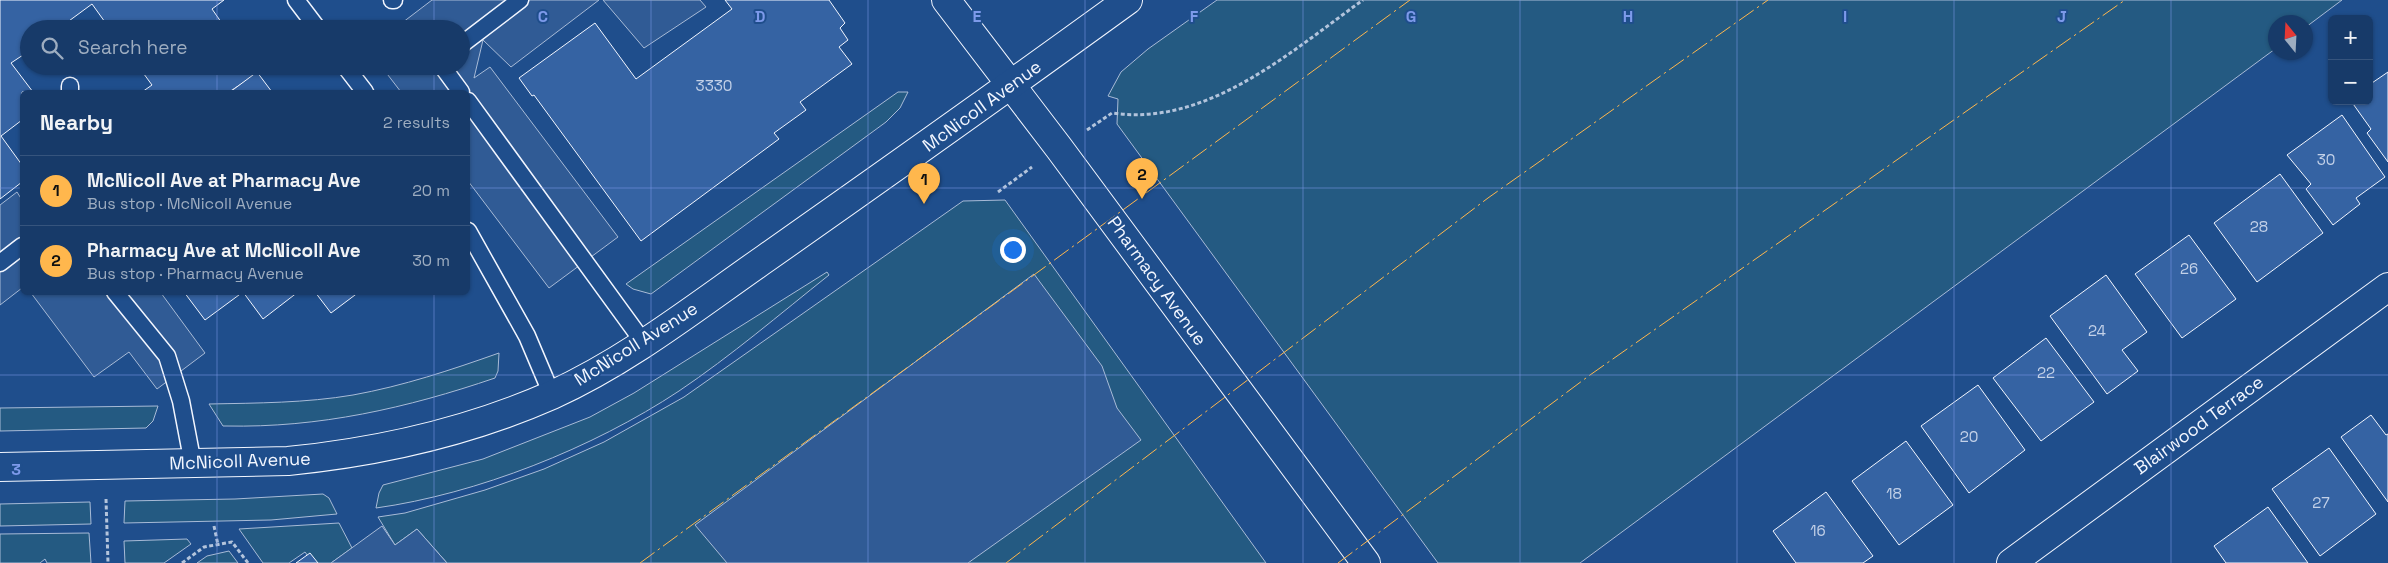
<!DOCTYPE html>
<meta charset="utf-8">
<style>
:root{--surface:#173a69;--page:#20416f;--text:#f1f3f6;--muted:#9eadc0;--line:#36547d;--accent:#ffb74d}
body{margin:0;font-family:"Space Grotesk",sans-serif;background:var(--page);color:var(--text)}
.controls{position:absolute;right:15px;top:15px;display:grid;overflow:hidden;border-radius:8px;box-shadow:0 1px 4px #0004}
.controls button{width:45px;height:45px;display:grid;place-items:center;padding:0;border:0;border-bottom:1px solid var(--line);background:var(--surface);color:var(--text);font:25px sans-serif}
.compass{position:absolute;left:2268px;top:15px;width:45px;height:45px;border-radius:50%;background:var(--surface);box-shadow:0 1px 4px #0004;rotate:342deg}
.you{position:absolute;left:1012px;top:249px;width:18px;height:18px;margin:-12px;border:4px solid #fff;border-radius:50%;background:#1a73e8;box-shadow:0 0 0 8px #1a73e833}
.badge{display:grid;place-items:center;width:32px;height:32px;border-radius:50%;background:var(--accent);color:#111;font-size:16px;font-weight:700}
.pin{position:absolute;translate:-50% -41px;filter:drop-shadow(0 1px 2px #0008)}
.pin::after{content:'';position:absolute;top:26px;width:18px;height:15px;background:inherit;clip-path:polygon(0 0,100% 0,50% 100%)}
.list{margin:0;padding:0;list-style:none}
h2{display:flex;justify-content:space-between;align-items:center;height:65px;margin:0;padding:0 20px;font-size:21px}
h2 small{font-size:16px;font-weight:400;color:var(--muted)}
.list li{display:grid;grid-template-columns:32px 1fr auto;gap:15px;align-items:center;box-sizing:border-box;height:70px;padding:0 20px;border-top:1px solid var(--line)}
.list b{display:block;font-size:19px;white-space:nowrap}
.list p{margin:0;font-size:16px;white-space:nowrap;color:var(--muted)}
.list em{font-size:16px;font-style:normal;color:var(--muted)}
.icon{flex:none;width:28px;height:28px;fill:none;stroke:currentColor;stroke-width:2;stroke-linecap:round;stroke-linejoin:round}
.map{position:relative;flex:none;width:2388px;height:563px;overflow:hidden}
.search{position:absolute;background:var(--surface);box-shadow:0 1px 4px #0004;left:20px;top:20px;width:450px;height:55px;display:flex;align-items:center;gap:12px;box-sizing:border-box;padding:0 18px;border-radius:28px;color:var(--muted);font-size:19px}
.panel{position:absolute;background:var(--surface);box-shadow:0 1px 4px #0004;left:20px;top:90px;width:450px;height:205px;border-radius:8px}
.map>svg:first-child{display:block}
.green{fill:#245a82;stroke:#a8bbd7}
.parking{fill:#305b95;stroke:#a8bbd7}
.building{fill:#3563a3;stroke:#f2f6ff}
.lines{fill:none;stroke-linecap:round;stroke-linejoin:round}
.lane-casing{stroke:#f2f6ff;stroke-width:19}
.street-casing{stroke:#f2f6ff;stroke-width:30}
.secondary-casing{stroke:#f2f6ff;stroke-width:30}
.path{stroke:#b3c4dc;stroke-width:3;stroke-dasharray:4 2.5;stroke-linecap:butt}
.lane{stroke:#1f4e8c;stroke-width:16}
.street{stroke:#1f4e8c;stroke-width:28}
.secondary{stroke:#1f4e8c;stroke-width:28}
.power{stroke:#ffb74d;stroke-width:1;stroke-dasharray:18 4 2.5 4;stroke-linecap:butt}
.grid{fill:none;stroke:#7d9aea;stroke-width:1;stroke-opacity:0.55}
.labels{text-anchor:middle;stroke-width:4;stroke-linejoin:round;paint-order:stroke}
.number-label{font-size:15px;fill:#c3d1e8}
.street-label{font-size:18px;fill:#f2f6ff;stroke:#1f4e8c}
.grid-label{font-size:16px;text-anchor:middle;font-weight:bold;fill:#7d9aea;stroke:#1f4e8c;stroke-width:4;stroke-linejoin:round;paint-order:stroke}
</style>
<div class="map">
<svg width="2388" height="563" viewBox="0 0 2388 563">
<rect width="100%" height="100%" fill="#1f4e8c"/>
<g class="green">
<path d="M1217,0H2342L2306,27V22H2276L2275,49L1580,563H1438L1117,124L1118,99L1108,96L1121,72L1148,49Z"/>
<path d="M898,92H908L900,108L886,122L651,294L633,289L626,284Z"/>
<path d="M1005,200L1266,563H447L417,529L395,545L378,517L405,513L485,490L544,469L604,442L684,397L963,201Z"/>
<path d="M827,272L829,275C780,314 731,356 679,391C593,448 477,494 376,508L379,493L383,485L483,459L590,417L634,393Z"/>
<path d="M499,353L498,371L495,378C407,408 319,428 226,426H223L209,404C257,403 306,403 353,395C403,386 451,370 499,353Z"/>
<path d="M158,406L153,421L146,428L0,431V408Z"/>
<path d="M323,494L329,498L337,514L271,520L124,523L125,501L235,499Z"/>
<path d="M90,502L91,524L0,526V504Z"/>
<path d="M339,523L352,548L331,563H313L305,552L289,563H263L239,529Z"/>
<path d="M89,533L91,563H47L45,559L40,563H0V534Z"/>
<path d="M187,539L191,544L164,563H125L124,541Z"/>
<path d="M229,551L238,563H197L207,556Z"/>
</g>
<g class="parking">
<path d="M432,0H599L511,67L483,40L474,78L490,67L618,237L549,288L468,181V92H401L381,66H461V29H394Z"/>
<path d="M603,0H700L706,7L644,48Z"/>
<path d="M17,192L22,200V288L0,305V205Z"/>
<path d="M1034,274L1102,366L1117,408L1141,440L968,563H727L695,525Z"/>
<path d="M31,293H161L205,353L157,389L129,352L94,377Z"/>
<path d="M382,526L395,545L417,529L447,563H331Z"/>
</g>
<g class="building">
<path d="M0,0H224L212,9L226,29H110L92,4L58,29H29V51L11,63L33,92H22V120L1,136L22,165V182L0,199Z"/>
<path d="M725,0H829L845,23L840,28L848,40L839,47L852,64L800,102L806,110L774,133L779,139L641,241L534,95L532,96L519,78L595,23L636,79L732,9Z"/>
<path d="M138,66H254L258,73L229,92H142L152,85Z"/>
<path d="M257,72L272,92H230Z"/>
<path d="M2388,72V162L2367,133L2371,129L2351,101H2369V85Z"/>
<path d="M2342,115L2385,177L2356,198L2360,204L2333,225L2306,189L2311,184L2287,155Z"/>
<path d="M2280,174L2323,233L2257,282L2214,223Z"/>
<path d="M2189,235L2236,299L2182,338L2135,274Z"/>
<path d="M2106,275L2147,332L2122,350L2138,371L2107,394L2050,316Z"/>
<path d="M184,292H243L205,320Z"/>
<path d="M243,292H298L263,319Z"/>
<path d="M315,292H359L331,313Z"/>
<path d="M2046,338L2094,402L2041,441L1993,378Z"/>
<path d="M1978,385L2025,450L1969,493L1921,426Z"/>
<path d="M2371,415L2386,435L2388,434V502L2341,437Z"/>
<path d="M1906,441L1953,505L1899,545L1852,481Z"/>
<path d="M2329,448L2376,514L2320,556L2272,489Z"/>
<path d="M1826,492L1873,556L1863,563H1796L1773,531Z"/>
<path d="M2268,507L2308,563H2226L2214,546Z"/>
<path d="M310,553L318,563H296Z"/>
</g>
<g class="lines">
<defs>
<g id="lane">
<path d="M296,0L318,29"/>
<path d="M392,0H394"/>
<path d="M461,45L520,0"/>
<path d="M345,66L365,92"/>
<path d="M442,66L461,92"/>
<path d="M70,92V86"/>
<path d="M468,101L644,343"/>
<path d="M468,231L527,336L552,395"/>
<path d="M0,263L22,246"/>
<path d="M115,292L167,356L181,401L193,464"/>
</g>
<path id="street" d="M2011,563L2388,287"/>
<g id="secondary">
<path d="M946,0L1059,148L1366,563"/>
<path d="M0,467L288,461C379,452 468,432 552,395C629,360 697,306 766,258C887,173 1008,87 1128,0"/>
</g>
</defs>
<use href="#lane" class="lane-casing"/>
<use href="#street" class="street-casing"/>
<use href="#secondary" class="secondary-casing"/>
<g class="path">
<path d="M1087,130L1112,113C1207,127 1290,52 1363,0"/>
<path d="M998,192L1032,167"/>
<path d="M106,499L108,563"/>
<path d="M214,526L218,545"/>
<path d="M182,563L204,547L232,542L248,563"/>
</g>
<use href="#lane" class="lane"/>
<use href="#street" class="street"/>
<use href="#secondary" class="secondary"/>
<g class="power">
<path d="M640,563L1410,0"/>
<path d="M1006,563L1488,198L1768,0"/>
<path d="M1338,563L1590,375L2125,0"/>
</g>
</g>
<path class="grid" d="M217,0V29M434,0V29M651,0V563M868,0V563M1085,0V563M1303,0V563M1520,0V563M1737,0V563M1954,0V563M2171,0V563M217,66V92M434,66V92M0,188H22M468,188H2388M217,292V563M434,292V563M0,375H2388"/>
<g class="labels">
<g class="number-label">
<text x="714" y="91">3330</text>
<text x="2326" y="165">30</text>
<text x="2259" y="232">28</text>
<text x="2189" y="274">26</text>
<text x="2097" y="336">24</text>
<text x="2046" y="378">22</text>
<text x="1969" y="442">20</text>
<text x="1894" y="499">18</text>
<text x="2321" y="508">27</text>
<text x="1818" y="536">16</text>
</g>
<g class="street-label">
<text transform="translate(982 106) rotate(-36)" y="6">McNicoll Avenue</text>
<text transform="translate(1157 281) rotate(54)" y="6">Pharmacy Avenue</text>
<text transform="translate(636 344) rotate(-32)" y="6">McNicoll Avenue</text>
<text transform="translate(2199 425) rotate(-36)" y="6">Blairwood Terrace</text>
<text transform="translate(240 461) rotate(-2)" y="6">McNicoll Avenue</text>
</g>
</g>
<g class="grid-label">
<text x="543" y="22">C</text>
<text x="760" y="22">D</text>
<text x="977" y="22">E</text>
<text x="1194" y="22">F</text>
<text x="1411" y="22">G</text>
<text x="1628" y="22">H</text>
<text x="1845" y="22">I</text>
<text x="2062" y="22">J</text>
<text x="16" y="475">3</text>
</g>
</svg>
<div class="controls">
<button>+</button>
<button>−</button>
</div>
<svg class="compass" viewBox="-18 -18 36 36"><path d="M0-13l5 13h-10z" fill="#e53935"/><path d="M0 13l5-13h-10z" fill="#9eadc0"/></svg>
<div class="you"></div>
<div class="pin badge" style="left:924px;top:204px">1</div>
<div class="pin badge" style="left:1142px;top:199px">2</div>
<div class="search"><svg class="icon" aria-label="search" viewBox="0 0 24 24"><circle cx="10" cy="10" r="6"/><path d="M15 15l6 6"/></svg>Search here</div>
<section class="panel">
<h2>Nearby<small>2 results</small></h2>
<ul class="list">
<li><span class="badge">1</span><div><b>McNicoll Ave at Pharmacy Ave</b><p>Bus stop · McNicoll Avenue</p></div><em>20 m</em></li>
<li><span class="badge">2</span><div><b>Pharmacy Ave at McNicoll Ave</b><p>Bus stop · Pharmacy Avenue</p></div><em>30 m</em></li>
</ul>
</section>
</div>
